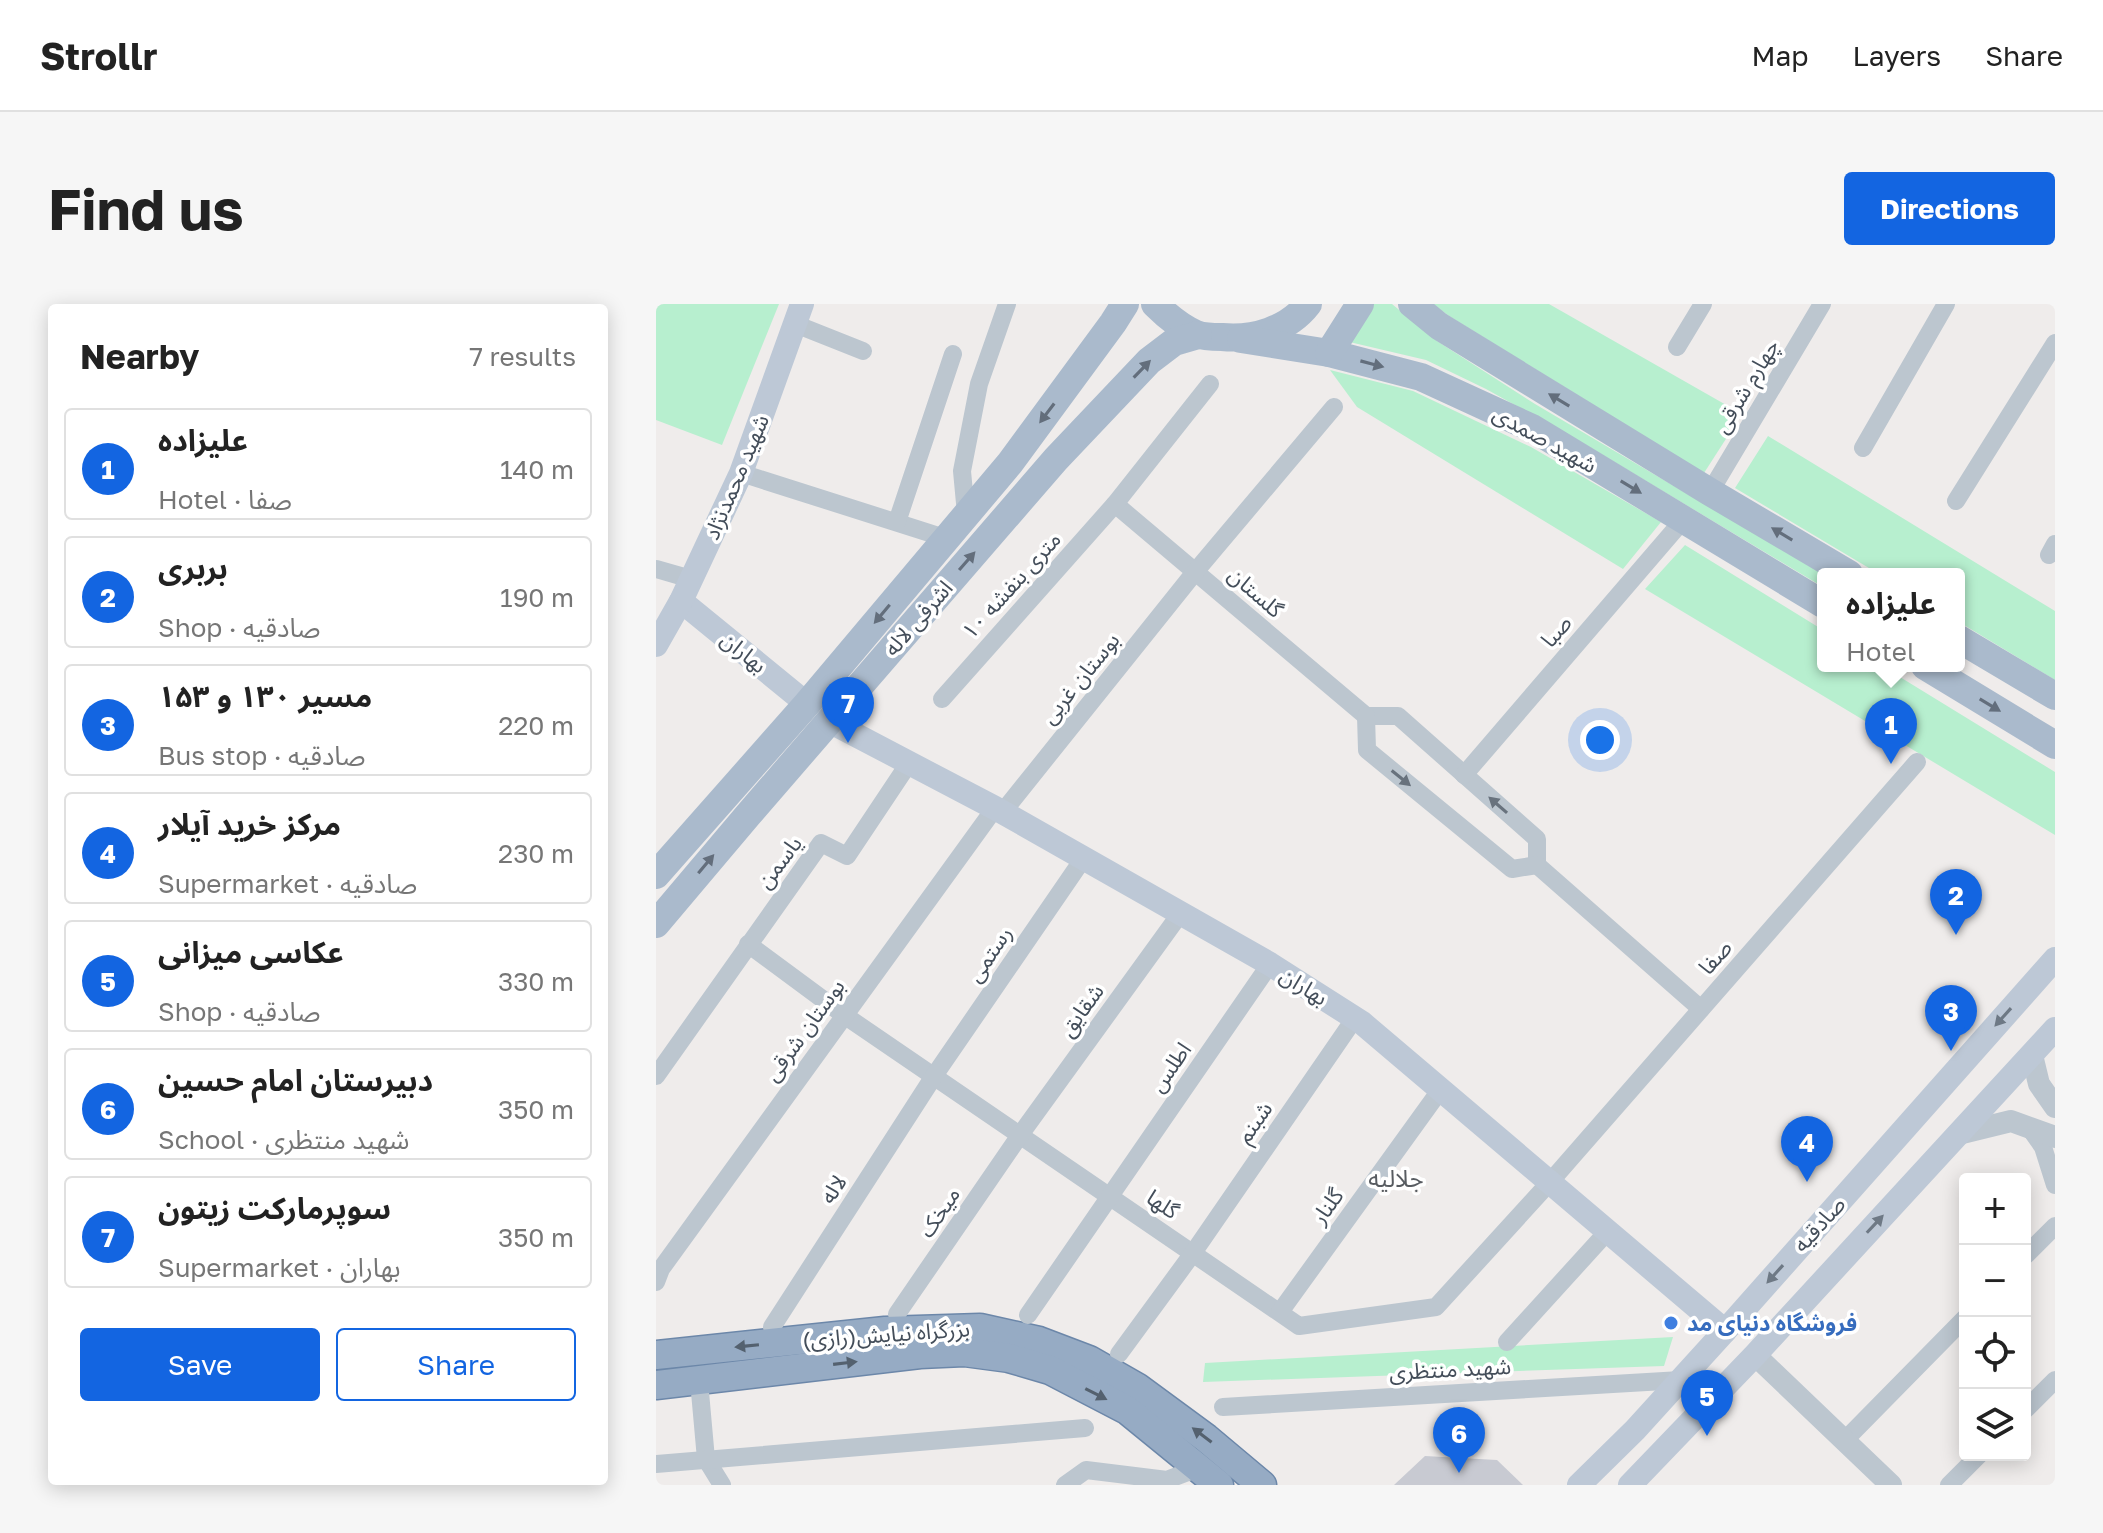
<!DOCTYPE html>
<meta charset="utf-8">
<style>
:root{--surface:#fff;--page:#f6f6f6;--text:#222;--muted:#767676;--line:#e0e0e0;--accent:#1365e1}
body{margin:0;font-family:"Golos Text","Noto Sans Arabic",sans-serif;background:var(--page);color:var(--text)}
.controls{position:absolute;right:24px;bottom:24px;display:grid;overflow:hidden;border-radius:8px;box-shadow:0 4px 20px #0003}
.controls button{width:72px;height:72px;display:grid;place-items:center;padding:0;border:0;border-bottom:2px solid var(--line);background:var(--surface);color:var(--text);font:40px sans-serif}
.you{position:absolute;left:944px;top:436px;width:28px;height:28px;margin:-20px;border:6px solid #fff;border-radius:50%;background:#1a73e8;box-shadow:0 0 0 12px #1a73e833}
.badge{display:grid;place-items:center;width:52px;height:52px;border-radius:50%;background:var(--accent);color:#fff;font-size:26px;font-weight:700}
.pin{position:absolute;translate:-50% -66px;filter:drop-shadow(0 2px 4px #0008)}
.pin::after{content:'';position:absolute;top:42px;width:28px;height:24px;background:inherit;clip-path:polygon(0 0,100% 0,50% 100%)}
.popup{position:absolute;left:1161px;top:264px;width:148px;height:104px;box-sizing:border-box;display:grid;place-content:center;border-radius:8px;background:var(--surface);filter:drop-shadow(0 2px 6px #0005);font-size:26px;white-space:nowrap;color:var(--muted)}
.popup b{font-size:30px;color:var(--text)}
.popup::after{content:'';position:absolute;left:50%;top:100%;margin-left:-16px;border:16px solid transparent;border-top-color:var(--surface)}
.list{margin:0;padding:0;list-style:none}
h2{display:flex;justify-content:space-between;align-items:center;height:104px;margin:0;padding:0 32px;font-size:34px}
h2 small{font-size:26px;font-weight:400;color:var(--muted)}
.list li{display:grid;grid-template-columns:52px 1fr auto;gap:24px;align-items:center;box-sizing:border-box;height:112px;margin:0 16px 16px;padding:0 16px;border:2px solid var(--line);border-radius:8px}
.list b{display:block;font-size:30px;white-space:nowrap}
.list p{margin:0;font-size:26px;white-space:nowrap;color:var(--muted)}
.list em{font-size:26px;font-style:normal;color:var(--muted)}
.actions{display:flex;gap:16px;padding:24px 32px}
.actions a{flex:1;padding:18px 0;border:2px solid var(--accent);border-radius:8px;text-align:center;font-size:28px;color:var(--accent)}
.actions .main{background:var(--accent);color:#fff}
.icon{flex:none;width:44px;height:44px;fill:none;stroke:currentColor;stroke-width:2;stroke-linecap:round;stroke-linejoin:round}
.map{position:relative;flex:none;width:1399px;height:1181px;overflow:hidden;border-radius:8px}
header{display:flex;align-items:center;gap:48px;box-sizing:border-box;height:112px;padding:0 40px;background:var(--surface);border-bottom:2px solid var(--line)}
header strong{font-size:38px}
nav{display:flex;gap:44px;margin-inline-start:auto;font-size:28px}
.intro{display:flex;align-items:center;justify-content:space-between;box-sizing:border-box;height:192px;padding:0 48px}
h1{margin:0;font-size:56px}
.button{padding:20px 36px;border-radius:8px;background:var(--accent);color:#fff;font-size:28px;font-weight:700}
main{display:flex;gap:48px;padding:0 48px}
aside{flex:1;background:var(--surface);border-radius:8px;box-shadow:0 4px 20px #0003}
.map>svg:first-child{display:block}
.green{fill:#b7efcf}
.building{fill:#c8cad2}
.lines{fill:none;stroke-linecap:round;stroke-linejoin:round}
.trunk-casing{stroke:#6c87a9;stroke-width:31}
.minor{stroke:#bcc6cf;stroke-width:18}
.tertiary{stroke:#bcc6cf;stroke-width:22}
.secondary{stroke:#bdc8d6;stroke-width:24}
.primary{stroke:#aabacc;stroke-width:28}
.trunk{stroke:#96abc4;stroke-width:28}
.oneway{fill:#636e7c}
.oneway2{fill:#68727d}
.oneway3{fill:#6e7985}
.oneway4{fill:#54616f}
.shop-dot{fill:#3f7fe0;stroke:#fff;stroke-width:3}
.labels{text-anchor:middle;stroke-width:7;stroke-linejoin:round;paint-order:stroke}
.street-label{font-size:22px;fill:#444e5a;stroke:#fff}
.shop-label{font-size:22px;font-weight:bold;fill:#366cbe;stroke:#fff;text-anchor:start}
.neighbourhood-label{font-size:24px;fill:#585c61;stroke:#fff}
</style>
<header>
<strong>Strollr</strong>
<nav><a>Map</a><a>Layers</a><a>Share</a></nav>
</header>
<div class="intro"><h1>Find us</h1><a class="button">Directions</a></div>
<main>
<aside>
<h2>Nearby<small>7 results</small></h2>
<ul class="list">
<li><span class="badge">1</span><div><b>علیزاده</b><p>Hotel · صفا</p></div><em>140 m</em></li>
<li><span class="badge">2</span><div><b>بربری</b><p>Shop · صادقیه</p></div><em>190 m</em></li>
<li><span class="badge">3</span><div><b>مسیر ۱۳۰ و ۱۵۳</b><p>Bus stop · صادقیه</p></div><em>220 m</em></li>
<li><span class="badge">4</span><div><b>مرکز خرید آیلار</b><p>Supermarket · صادقیه</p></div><em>230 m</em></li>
<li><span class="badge">5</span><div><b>عکاسی میزانی</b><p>Shop · صادقیه</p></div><em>330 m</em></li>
<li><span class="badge">6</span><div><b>دبیرستان امام حسین</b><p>School · شهید منتظری</p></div><em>350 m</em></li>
<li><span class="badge">7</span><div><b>سوپرمارکت زیتون</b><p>Supermarket · بهاران</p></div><em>350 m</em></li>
</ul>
<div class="actions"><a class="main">Save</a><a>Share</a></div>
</aside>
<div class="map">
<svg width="1399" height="1181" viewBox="0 0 1399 1181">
<rect width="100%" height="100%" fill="#efeceb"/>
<g class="green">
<path d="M0,0H123L66,141L0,116Z"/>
<path d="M708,0H736L781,37L879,100L1167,270V283L925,138L830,85L770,56L685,36Z"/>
<path d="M777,0H893L1086,110L1048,169L793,12Z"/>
<path d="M674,66L757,87L875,143L1005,218L967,265L701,103Z"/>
<path d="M1112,132L1399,307V376L1303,318V270H1223L1079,184Z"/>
<path d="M1029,241L1167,326V362H1226L1399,468V531L989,285Z"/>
<path d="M1017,1033L1008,1062L547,1078L549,1059Z"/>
</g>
<path class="building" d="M769,1152L841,1156L867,1181H738Z"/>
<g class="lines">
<defs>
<g id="trunk">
<path d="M0,1051L229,1027L324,1024L383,1037L433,1056L482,1084L550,1134L606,1181"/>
<path d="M0,1081L264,1050L308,1048L353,1054L394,1066L471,1106L563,1181"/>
</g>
</defs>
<use href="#trunk" class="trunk-casing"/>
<g class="minor">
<path d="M139,20L207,47"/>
<path d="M1021,43L1047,0"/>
<path d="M1207,144L1290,0"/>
<path d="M85,169L289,234"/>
<path d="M1054,188L1166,0"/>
<path d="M1300,197L1399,39"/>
<path d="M459,200L710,412H742L881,535V561L1045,705"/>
<path d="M310,210L306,167L323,80L351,0"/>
<path d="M241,218L297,50"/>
<path d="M1393,251L1399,240"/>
<path d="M0,265L35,275"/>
<path d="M286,395L459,200L554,80"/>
<path d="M710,412L711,446L856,565L881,561"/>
<path d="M808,471L1028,215"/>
<path d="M346,509L539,268L678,103"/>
<path d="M92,640L188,711L643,1022L780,1003L894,878L1261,458"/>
<path d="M0,772L165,539L191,552L253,459"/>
<path d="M1373,823L1387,843L1399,881"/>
<path d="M1369,952L1399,922"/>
<path d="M0,978L5,965L339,504"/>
<path d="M624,1008L785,785"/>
<path d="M241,1010L364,831L524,610"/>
<path d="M372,1011L614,660"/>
<path d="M116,1023L278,772L427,555"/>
<path d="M851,1038L952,927"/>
<path d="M463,1050L537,949L699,714"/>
<path d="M43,1077L50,1155L66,1181"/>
<path d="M567,1103L1025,1076"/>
<path d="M1369,1106L1399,1076"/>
<path d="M1188,1137L1309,1014"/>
<path d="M0,1160L429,1124"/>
<path d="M409,1181L430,1166L511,1176L542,1164"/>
<path d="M1293,1181L1323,1151"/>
</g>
<g class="tertiary">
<path d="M1376,751L1383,780L1399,803"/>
<path d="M1302,830L1355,817L1399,833"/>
<path d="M1099,1051L1235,1181"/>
</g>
<g class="secondary">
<path d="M25,297L151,400"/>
<path d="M0,341L25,297L85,169L146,0"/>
<path d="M173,417L339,504L614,660L705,718L1069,1027"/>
<path d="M923,1181L979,1126L1069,1027L1399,655"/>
<path d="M974,1181L1099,1051L1399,725"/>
</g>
<g class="primary">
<path d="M499,0C511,12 524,23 540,30C548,33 557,33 566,33C597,36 632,26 652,0"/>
<path d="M756,0L783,22L1054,188L1193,270"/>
<path d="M585,35L673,49L765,73L876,124L1167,300"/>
<path d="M673,49L704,0"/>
<path d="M1303,335L1399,392"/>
<path d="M1269,362L1399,441"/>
<path d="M0,571L151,400L354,159L457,19L469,0"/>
<path d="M0,620L92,511L400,155L493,57L518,38L542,31"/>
</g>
<use href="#trunk" class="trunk"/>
</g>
<defs><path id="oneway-solid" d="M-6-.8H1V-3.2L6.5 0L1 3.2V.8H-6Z" transform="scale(2)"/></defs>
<g class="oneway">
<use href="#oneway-solid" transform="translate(716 60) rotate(15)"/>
<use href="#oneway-solid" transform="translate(486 65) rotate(-46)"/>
<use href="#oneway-solid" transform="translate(903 96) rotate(-149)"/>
<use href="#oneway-solid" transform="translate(391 109) rotate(127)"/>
<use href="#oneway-solid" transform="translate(975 183) rotate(31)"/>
<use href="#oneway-solid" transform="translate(1126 230) rotate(-149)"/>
<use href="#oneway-solid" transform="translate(311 257) rotate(-49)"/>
<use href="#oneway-solid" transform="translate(226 310) rotate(130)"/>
<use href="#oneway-solid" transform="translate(1334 401) rotate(31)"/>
<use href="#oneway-solid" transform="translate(50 560) rotate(-50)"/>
</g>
<g class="oneway2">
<use href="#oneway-solid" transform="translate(745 474) rotate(39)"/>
<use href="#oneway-solid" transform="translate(842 501) rotate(-139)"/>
</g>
<g class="oneway3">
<use href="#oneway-solid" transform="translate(1347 713) rotate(132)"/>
<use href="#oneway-solid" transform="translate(1219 920) rotate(-47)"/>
<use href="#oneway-solid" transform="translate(1119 970) rotate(132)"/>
</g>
<g class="oneway4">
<use href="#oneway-solid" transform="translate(91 1042) rotate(174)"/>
<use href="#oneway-solid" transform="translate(189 1059) rotate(-7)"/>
<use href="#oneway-solid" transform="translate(440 1090) rotate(27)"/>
<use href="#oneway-solid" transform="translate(546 1131) rotate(-143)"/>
</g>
<circle class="shop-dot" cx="1015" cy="1019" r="8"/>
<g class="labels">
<g class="street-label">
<text transform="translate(1090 82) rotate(-59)" y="8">چهارم شرقی</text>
<text transform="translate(889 135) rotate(29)" y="8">شهید صمدی</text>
<text transform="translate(80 173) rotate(-67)" y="8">شهید محمدنژاد</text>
<text transform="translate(355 281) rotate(-48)" y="8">۱۰ متری بنفشه</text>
<text transform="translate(600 288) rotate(41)" y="8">گلستان</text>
<text transform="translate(262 314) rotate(-49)" y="8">اشرفی لاله</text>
<text transform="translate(900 327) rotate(-49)" y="8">صبا</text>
<text transform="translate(88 348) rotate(39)" y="8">بهاران</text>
<text transform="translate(424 374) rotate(-51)" y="8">بوستان غربی</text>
<text transform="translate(123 558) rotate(-53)" y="8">یاسمن</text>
<text transform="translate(333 650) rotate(-56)" y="8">رستمی</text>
<text transform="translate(1059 653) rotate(-49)" y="8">صفا</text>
<text transform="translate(648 682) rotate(32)" y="8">بهاران</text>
<text transform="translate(425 706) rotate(-54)" y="8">شقایق</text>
<text transform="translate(148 726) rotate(-54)" y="8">بوستان شرقی</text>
<text transform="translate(514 763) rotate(-55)" y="8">اطلس</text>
<text transform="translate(598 818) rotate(-55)" y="8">شبنم</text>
<text transform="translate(177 885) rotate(-57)" y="8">لاله</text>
<text transform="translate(507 900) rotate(34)" y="8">گلها</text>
<text transform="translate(671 902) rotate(-54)" y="8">گلنار</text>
<text transform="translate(283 908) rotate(-56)" y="8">میخک</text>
<text transform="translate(1163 920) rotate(-48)" y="8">صادقیه</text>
<text transform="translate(230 1030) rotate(-4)" y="8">بزرگراه نیایش(رازی)</text>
<text transform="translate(794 1065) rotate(-3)" y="8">شهید منتظری</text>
</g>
<g class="shop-label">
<text x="1031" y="1027">فروشگاه دنیای مد</text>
</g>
<g class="neighbourhood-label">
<text x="740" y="883">جلالیه</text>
</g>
</g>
</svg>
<div class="controls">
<button>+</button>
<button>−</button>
<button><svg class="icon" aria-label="locate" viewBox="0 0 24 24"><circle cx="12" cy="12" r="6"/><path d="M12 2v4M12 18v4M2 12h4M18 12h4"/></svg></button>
<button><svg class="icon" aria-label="layers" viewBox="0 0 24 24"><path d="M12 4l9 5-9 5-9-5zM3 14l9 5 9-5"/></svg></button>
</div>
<div class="you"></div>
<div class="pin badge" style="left:1235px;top:460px">1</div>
<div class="popup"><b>علیزاده</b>Hotel</div>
<div class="pin badge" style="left:1300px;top:631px">2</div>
<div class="pin badge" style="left:1295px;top:747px">3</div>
<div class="pin badge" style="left:1151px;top:878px">4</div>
<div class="pin badge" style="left:1051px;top:1132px">5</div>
<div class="pin badge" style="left:803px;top:1169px">6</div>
<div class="pin badge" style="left:192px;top:439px">7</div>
</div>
</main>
